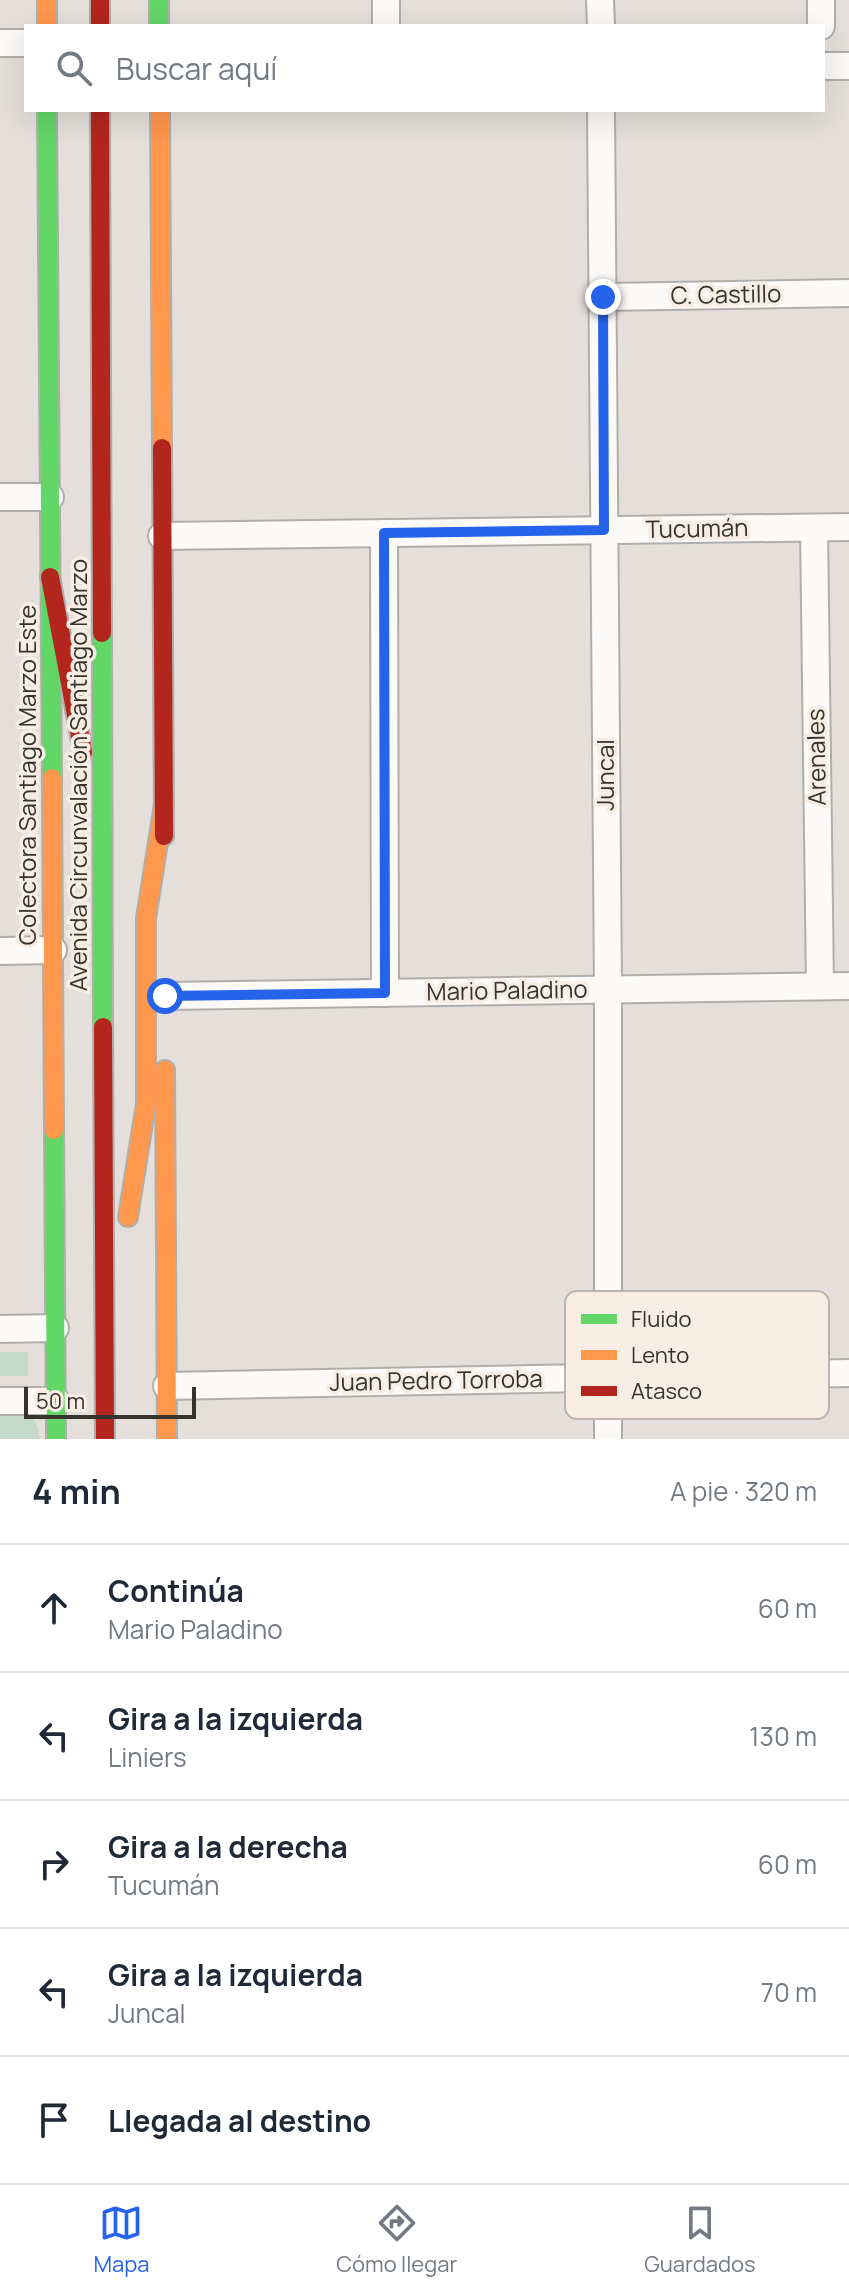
<!DOCTYPE html>
<html lang="es">
<meta charset="utf-8">
<style>
:root{--surface:#fff;--page:#f6f6f7;--text:#1f2937;--muted:#747a83;--line:#e0e1e3;--accent:#2563eb}
body{margin:0;font-family:Manrope,sans-serif;background:var(--page);color:var(--text)}
.scale{position:absolute;left:24px;bottom:20px;width:172px;box-sizing:border-box;padding-left:8px;border:4px solid #36322e;border-top:0;font-size:22px;line-height:28px;white-space:nowrap;color:#36322e;-webkit-text-stroke:6px #f7ede2;paint-order:stroke}
.stop{position:absolute;width:24px;height:24px;margin:-18px;border:6px solid #2563eb;border-radius:50%;background:#fff}
.stop.end{background:#2563eb;border-color:#fff;box-shadow:0 2px 8px #0008}
.list{margin:0;padding:0;list-style:none}
h2{display:flex;justify-content:space-between;align-items:center;height:104px;margin:0;padding:0 32px;font-size:34px}
h2 small{font-size:26px;font-weight:400;color:var(--muted)}
.list li{display:grid;grid-template-columns:52px 1fr auto;gap:24px;align-items:center;box-sizing:border-box;height:128px;padding:0 32px;border-top:2px solid var(--line)}
.list b{display:block;font-size:30px;white-space:nowrap}
.list p{margin:0;font-size:26px;white-space:nowrap;color:var(--muted)}
.list em{font-size:26px;font-style:normal;color:var(--muted)}
.icon{flex:none;width:44px;height:44px;fill:none;stroke:currentColor;stroke-width:2;stroke-linecap:round;stroke-linejoin:round}
.map{position:relative;flex:none;width:849px;height:1439px;overflow:hidden}
.search{position:absolute;background:var(--surface);box-shadow:0 8px 32px #0002;left:24px;right:24px;top:24px;height:88px;display:flex;align-items:center;gap:20px;box-sizing:border-box;padding:0 28px;border-radius:0px;color:var(--muted);font-size:30px}
.sheet{height:744px;background:var(--surface)}
nav{display:flex;justify-content:space-around;align-items:center;box-sizing:border-box;height:112px;border-top:2px solid var(--line);background:var(--surface);font-size:22px;color:var(--muted)}
nav a{display:grid;justify-items:center;gap:4px}
nav .on{color:var(--accent)}
.map>svg:first-child{display:block}
.green{fill:#c5dac8}
.lines{fill:none;stroke-linecap:round;stroke-linejoin:round}
.street-casing{stroke:#b1aea9;stroke-width:30}
.fast-casing{stroke:#b1aea9;stroke-width:22}
.slow-casing{stroke:#b1aea9;stroke-width:22}
.jam-casing{stroke:#b1aea9;stroke-width:22}
.street{stroke:#fbfaf9;stroke-width:26}
.fast{stroke:#63d668;stroke-width:18}
.slow{stroke:#ff974d;stroke-width:18}
.jam{stroke:#b3261e;stroke-width:18}
.route{stroke:#2563eb;stroke-width:10}
.labels{text-anchor:middle;stroke-width:7;stroke-linejoin:round;paint-order:stroke}
.street-label{font-size:24px;fill:#36322e;stroke:#f7ede2}
.key{fill:#f7ede2;stroke:#bdb5ac;stroke-width:2}
.key-label{font-size:22px;fill:#36322e}
</style>
<div class="map">
<svg width="849" height="1439" viewBox="0 0 849 1439">
<rect width="100%" height="100%" fill="#e4dfda"/>
<g class="green">
<rect x="0" y="1352" width="28" height="24"/>
<path d="M0,1414C25,1413 36,1410 40,1439H0Z"/>
</g>
<g class="lines">
<defs>
<g id="street">
<path d="M386,0V26"/>
<path d="M600,0L601,26"/>
<path d="M821,0V26"/>
<path d="M0,43H26"/>
<path d="M823,66H849"/>
<path d="M601,110L608,990V1439"/>
<path d="M603,297L849,293"/>
<path d="M0,497H50"/>
<path d="M814,528L820,986"/>
<path d="M384,533L385,993"/>
<path d="M162,536L849,527"/>
<path d="M0,951L53,950"/>
<path d="M165,996L849,986"/>
<path d="M0,1329L55,1328"/>
<path d="M167,1386L849,1373"/>
<path d="M0,1401H56"/>
</g>
<g id="fast">
<path d="M159,0V26"/>
<path d="M47,110L52,778"/>
<path d="M102,633L103,1027"/>
<path d="M54,1130L56,1439"/>
</g>
<g id="slow">
<path d="M47,0V26"/>
<path d="M160,110L162,448"/>
<path d="M52,778L54,1130"/>
<path d="M165,1070L167,1439"/>
<path d="M128,1217L146,1104V918L164,805"/>
</g>
<g id="jam">
<path d="M100,0V26"/>
<path d="M100,110L102,633"/>
<path d="M162,448L164,836"/>
<path d="M50,577L83,752"/>
<path d="M103,1027L105,1439"/>
</g>
</defs>
<use href="#street" class="street-casing"/>
<use href="#fast" class="fast-casing"/>
<use href="#slow" class="slow-casing"/>
<use href="#jam" class="jam-casing"/>
<use href="#street" class="street"/>
<use href="#fast" class="fast"/>
<use href="#slow" class="slow"/>
<use href="#jam" class="jam"/>
</g>
<g class="lines">
<path class="route" d="M165,996L385,993L384,533L604,530L603,297"/>
</g>
<g class="labels">
<g class="street-label">
<text transform="translate(726 295) rotate(-1)" y="8">C. Castillo</text>
<text transform="translate(697 529) rotate(-1)" y="8">Tucumán</text>
<text transform="translate(817 757) rotate(-91)" y="8">Arenales</text>
<text transform="translate(28 775) rotate(-90)" y="8">Colectora Santiago Marzo Este</text>
<text transform="translate(79 775) rotate(-90)" y="8">Avenida Circunvalación Santiago Marzo</text>
<text transform="translate(606 775) rotate(-90)" y="8">Juncal</text>
<text transform="translate(507 991) rotate(-1)" y="8">Mario Paladino</text>
<text transform="translate(436 1381) rotate(-1)" y="8">Juan Pedro Torroba</text>
</g>
</g>
<rect x="565" y="1291" width="264" height="128" rx="12" class="key"/>
<rect x="581" y="1314" width="36" height="10" fill="#63d668"/>
<rect x="581" y="1350" width="36" height="10" fill="#ff974d"/>
<rect x="581" y="1386" width="36" height="10" fill="#b3261e"/>
<g class="key-label">
<text x="631" y="1327">Fluido</text>
<text x="631" y="1363">Lento</text>
<text x="631" y="1399">Atasco</text>
</g>
</svg>
<div class="scale">50 m</div>
<div class="stop" style="left:165px;top:996px"></div>
<div class="stop end" style="left:603px;top:297px"></div>
<div class="search"><svg class="icon" aria-label="search" viewBox="0 0 24 24"><circle cx="10" cy="10" r="6"/><path d="M15 15l6 6"/></svg>Buscar aquí</div>
</div>
<section class="sheet">
<h2>4 min<small>A pie · 320 m</small></h2>
<ul class="list">
<li><svg class="icon" aria-label="ahead" viewBox="0 0 24 24"><path d="M12 20V5M6 11l6-6 6 6"/></svg><div><b>Continúa</b><p>Mario Paladino</p></div><em>60 m</em></li>
<li><svg class="icon" aria-label="left" viewBox="0 0 24 24"><path d="M17 20v-9H6M10 6l-5 5 5 5"/></svg><div><b>Gira a la izquierda</b><p>Liniers</p></div><em>130 m</em></li>
<li><svg class="icon" aria-label="right" viewBox="0 0 24 24"><path d="M7 20v-9h11M14 6l5 5-5 5"/></svg><div><b>Gira a la derecha</b><p>Tucumán</p></div><em>60 m</em></li>
<li><svg class="icon" aria-label="left" viewBox="0 0 24 24"><path d="M17 20v-9H6M10 6l-5 5 5 5"/></svg><div><b>Gira a la izquierda</b><p>Juncal</p></div><em>70 m</em></li>
<li><svg class="icon" aria-label="arrive" viewBox="0 0 24 24"><path d="M6 21V4h12l-3 4 3 4H6"/></svg><div><b>Llegada al destino</b></div></li>
</ul>
</section>
<nav>
<a class="on"><svg class="icon" aria-label="map" viewBox="0 0 24 24"><path d="M3 6l6-2 6 2 6-2v14l-6 2-6-2-6 2zM9 4v14M15 6v14"/></svg>Mapa</a>
<a><svg class="icon" aria-label="directions" viewBox="0 0 24 24"><path d="M12 3l9 9-9 9-9-9zM9 14v-3h6M13 9l2 2-2 2"/></svg>Cómo llegar</a>
<a><svg class="icon" aria-label="saved" viewBox="0 0 24 24"><path d="M7 4h10v16l-5-4-5 4z"/></svg>Guardados</a>
</nav>
